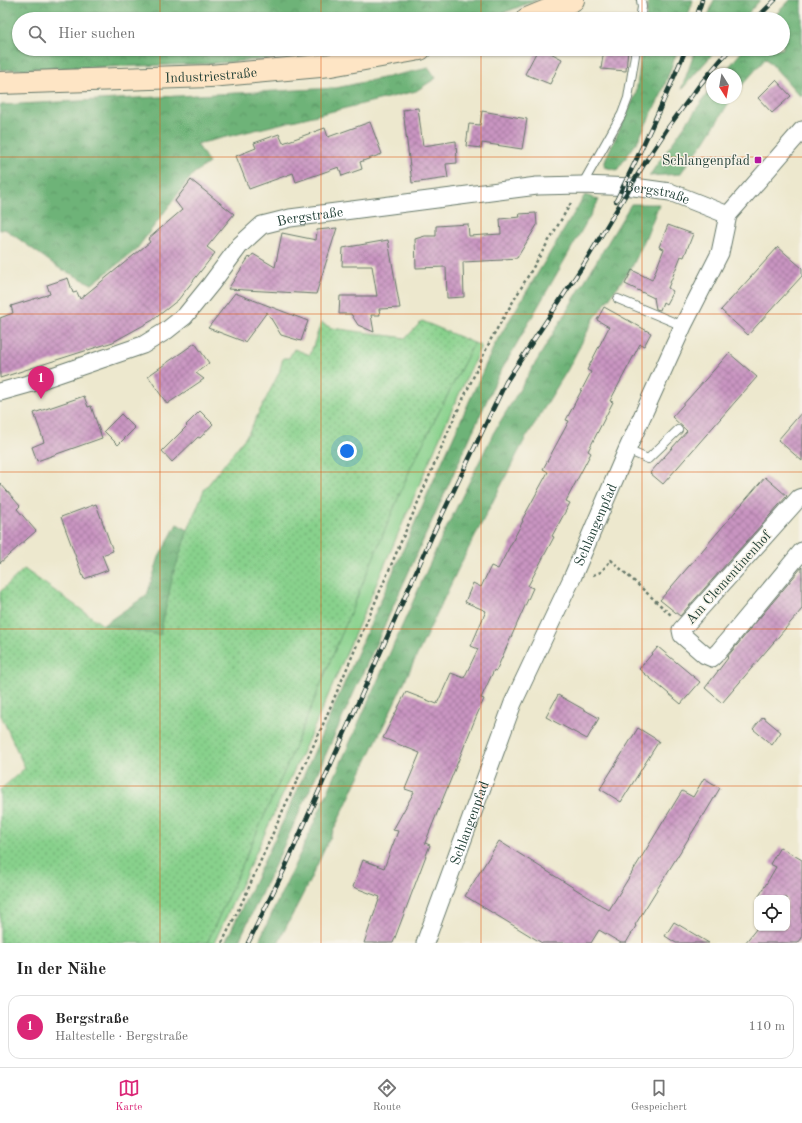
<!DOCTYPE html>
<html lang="de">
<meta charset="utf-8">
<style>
:root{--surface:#fff;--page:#f2f2f2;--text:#222;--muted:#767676;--line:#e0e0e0;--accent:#db2777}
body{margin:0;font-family:"Old Standard TT",serif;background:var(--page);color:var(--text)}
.controls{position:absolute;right:12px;bottom:12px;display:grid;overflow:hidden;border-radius:8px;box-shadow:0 1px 3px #0004}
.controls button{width:36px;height:36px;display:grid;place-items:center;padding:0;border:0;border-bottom:1px solid var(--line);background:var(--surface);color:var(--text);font:20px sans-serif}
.compass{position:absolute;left:706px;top:68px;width:36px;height:36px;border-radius:50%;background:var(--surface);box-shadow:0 1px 3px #0004;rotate:169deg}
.you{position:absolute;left:347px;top:451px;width:14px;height:14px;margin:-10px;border:3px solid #fff;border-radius:50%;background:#1a73e8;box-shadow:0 0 0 6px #1a73e833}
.badge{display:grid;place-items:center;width:26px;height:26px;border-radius:50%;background:var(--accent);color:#fff;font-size:13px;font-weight:700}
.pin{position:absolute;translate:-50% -33px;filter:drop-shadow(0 1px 2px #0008)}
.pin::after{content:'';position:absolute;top:21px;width:14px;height:12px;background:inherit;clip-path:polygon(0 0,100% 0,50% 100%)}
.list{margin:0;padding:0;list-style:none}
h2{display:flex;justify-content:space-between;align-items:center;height:52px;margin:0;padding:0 16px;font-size:17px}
h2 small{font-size:13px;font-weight:400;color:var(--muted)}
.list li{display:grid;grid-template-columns:26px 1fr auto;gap:12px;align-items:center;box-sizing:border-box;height:64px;margin:0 8px 8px;padding:0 8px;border:1px solid var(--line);border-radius:12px}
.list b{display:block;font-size:15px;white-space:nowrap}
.list p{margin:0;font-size:13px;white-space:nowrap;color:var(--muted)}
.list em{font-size:13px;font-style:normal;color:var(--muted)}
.icon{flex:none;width:22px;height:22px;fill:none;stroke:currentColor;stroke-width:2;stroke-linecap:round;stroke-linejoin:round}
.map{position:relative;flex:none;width:802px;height:943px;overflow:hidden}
.search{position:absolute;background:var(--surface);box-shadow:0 1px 3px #0004;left:12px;right:12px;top:12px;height:44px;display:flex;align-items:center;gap:10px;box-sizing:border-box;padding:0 14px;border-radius:22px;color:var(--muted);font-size:15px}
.sheet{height:124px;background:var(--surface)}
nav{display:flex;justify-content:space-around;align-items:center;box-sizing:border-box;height:56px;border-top:1px solid var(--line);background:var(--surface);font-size:11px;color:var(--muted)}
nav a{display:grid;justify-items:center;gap:2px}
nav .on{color:var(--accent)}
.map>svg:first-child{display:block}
.grass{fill:#88d18c;stroke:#548760}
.forest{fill:url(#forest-crowns);stroke:#467856}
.garden{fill:url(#garden-dots);stroke:#548760}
.building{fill:url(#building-cross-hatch)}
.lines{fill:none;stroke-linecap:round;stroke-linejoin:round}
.service-casing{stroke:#67796a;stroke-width:10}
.minor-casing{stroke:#67796a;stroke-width:19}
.secondary-casing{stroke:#67796a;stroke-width:24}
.path{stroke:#67796a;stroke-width:2.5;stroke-dasharray:3 3;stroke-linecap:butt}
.service{stroke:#fff;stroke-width:8}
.minor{stroke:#fff;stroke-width:17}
.secondary{stroke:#fee5c5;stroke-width:22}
.rail-casing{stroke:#1f3d34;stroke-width:4.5}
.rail{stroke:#f7f3e8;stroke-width:3;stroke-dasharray:9;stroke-linecap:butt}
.grid{fill:none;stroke:#de580e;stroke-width:1;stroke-opacity:0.55}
.poi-dot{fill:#b5179e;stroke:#f7f3e8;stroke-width:1.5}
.labels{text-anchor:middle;stroke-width:3;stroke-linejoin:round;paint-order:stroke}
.street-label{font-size:14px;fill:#1f3d34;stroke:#f7f3e8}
.poi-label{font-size:14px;fill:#1f3d34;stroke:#f7f3e8;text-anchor:end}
</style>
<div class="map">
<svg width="802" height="943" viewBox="0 0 802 943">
<defs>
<pattern id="forest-crowns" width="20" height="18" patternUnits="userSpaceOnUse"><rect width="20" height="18" fill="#6eb378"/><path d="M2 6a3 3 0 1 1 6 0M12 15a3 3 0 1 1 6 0" fill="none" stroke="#5a9363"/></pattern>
<pattern id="garden-dots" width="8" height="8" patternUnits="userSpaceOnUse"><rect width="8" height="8" fill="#88d18c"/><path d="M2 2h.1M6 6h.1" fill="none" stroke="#6fab73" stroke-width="1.8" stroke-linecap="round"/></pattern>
<pattern id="building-cross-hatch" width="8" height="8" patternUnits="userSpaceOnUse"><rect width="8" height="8" fill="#c994c1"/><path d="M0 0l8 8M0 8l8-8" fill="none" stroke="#a37a9e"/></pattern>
</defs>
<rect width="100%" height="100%" fill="#f7f3e8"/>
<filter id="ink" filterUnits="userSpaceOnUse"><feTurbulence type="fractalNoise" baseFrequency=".025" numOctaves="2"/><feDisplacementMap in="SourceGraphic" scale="8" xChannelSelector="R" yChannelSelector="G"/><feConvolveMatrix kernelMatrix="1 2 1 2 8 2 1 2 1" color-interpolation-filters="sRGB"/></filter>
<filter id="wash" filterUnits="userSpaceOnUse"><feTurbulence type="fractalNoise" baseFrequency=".012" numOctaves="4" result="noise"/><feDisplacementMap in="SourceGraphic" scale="16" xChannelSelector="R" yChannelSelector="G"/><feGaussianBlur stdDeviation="0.9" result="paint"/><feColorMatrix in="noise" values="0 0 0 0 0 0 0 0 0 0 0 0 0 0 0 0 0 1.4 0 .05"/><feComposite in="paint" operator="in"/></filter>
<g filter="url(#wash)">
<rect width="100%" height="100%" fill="#ede8ce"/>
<path class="grass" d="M474,343L481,346L445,425L321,712L214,943H207L288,763L411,467Z"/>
<g class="forest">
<path d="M0,0H537L487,19H19V49H360L337,54L205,64L0,70Z"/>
<path d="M648,0H693L687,19H646Z"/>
<path d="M714,0H760L743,19H707Z"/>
<path d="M790,0H802V95L801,97L766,58L736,92V74H723L744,49H783V19H771Z"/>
<path d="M642,49H678L661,95L637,142L617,170L604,167L606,158L636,94Z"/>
<path d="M696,49H717L681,90Z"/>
<path d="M429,68L436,78L416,91L197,144L209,163L193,174L136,250L92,284L59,268L5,229L0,230V105L336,88Z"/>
<path d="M712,87V98H732L704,142L680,174L649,176Z"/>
<path d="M585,195L599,200L497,378L295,822L238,943H225L289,809L428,493L495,344Z"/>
<path d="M631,204H659L647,235L632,267L594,319L568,369L524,441L460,565L307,886L278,943H258L305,843L440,541L494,432Z"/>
<path d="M177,524L188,530L173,575L160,636L103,625L147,595L159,557Z"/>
</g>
<path class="garden" d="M422,321L474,343L411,467L288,763L207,943H0V790L25,768L0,713V592L24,569L103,625L160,635L173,575L188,530L204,490L248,434L279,373L283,358H289L294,349L310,355L321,323L332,328L406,338Z"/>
<g id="blocks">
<g class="building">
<path d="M538,49H543L562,59L550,84L525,74Z"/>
<path d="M604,49H628L626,71L601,69Z"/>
<path d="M776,80L791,96L772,113L758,98Z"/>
<path d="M418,108L423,146L456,141L457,163L446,164L448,178L412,183L403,110Z"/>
<path d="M482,111L527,119L522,149L482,143L481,148L466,146L469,124L480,125Z"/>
<path d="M370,122L382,154L360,162L362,169L342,176L339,167L296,182L293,173L249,189L236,156L256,148L254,143L279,134L283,143L325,128L328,137Z"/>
<path d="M191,180L234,214L207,247L215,253L178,300L153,320L113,342L0,378V318L13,313L11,306L50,294L47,285L68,278L73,293L77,292L80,299L150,242L148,239L182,210L175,201Z"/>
<path d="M536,213L537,225L517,258L503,259V260L463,262L464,297L447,298L446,267L416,268L415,239L425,236H436V226L468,224L469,236L501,234L500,219L520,217L519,214Z"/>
<path d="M668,225L693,234L684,257L681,256L668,288L673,291L666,304L663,302L660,310L656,309L654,298L625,284L632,270L652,280L664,249L659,247Z"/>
<path d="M337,228L316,294L228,289L249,257L250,258L253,254L275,267L282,233L316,240L317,230Z"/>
<path d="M388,240L400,308L379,309L380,315H371L374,332L358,325L351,314H339L340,296H377L372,266H342L343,248Z"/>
<path d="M778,247L802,268V276L748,335L721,310Z"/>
<path d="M235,293L308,321L301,341L281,335L267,312L245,342L208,328Z"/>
<path d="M604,307L651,333L644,346L640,344L610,401L613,402L588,451L591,453L566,501L570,503L552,536L554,537L528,586L533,588L496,671L494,670L481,698L484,699L476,717L425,843L430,845L393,943H364L380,897L353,887L363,860L384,868L398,831L393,830L414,792L405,789L420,753L383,738L406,692L437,704L451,673L464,678L478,649L471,646L486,611L465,602L473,583L481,587L491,566L498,569L523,521L522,520L548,472L543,469L569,421L566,420L591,372L587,370L609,327L597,320Z"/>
<path d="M195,343L209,363L196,373L204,379L167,404L148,376Z"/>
<path d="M729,353L757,377L663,484L650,473L687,431L672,417Z"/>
<path d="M84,396L88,407L91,406L102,438L37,461L32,447L44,442L34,413Z"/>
<path d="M200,411L213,424L200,438L198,437L172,462L162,451L187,426L186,425Z"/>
<path d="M802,412V461L778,440Z"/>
<path d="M121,414L135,428L118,445L104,431Z"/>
<path d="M765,477L787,496L680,616L660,600Z"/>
<path d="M0,483L20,506L17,509L36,531L0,563Z"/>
<path d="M96,504L113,551L102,555L108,570L84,579L61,517Z"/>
<path d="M802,567V609L722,703L705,688L728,658L727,657Z"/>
<path d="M658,647L700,682L681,704L639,669Z"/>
<path d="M558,695L599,718L587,739L546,717Z"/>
<path d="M763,717L781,732L772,745L753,729Z"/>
<path d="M638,728L659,741L621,802L600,789Z"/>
<path d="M704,778L720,788L704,815H703L635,925L636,926L626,943H621L599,930L591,943H542L465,896L499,841L609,910L682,791L693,797Z"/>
<path d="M780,847L802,860V938L798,943H745L757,928H787V898H758L776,867L770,864Z"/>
<path d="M674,922L709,943H676L665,936Z"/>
</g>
</g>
</g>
<g filter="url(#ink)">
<use href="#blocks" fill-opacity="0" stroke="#67796a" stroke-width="1"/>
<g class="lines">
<defs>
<g id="service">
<path d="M640,19L642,7L641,0"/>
<path d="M582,185L622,114L628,98L636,49"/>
<path d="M618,299L683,326"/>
<path d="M627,450L648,459L678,430"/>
</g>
<g id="minor">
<path id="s1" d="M0,392L32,383L143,345L166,331L185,316L211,284L240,245L262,225L290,218L537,186L582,185L634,187L670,192L728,215"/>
<path d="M802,497L799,498L681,630L682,635L705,655L712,658L719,651L802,551"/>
<path id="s2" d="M425,943L513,703L573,576L627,450L683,326L720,253L728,215L802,130"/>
</g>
<g id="secondary">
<path d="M527,19L573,0"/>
<path id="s3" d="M0,83L210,76L331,65L420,49"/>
</g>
</defs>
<use href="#service" class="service-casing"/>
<use href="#minor" class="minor-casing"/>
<use href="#secondary" class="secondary-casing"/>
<g class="path">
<path d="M593,575L601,572L611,560L671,615"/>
<path d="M222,943L246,894L284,808L318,736L451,425L491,339L571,203"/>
</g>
<use href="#service" class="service"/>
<use href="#minor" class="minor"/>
<use href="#secondary" class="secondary"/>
<defs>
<g id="rail">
<path d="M696,19L702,0"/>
<path d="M756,19L775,0"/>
<path d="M616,201C641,151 664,101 686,49"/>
<path d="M248,943L284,870L431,538L506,382L584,264L646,161L667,129L698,87L730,49"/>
</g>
</defs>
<use href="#rail" class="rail-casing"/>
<use href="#rail" class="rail"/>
</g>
</g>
<path class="grid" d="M160,0V19M321,0V19M481,0V19M642,0V19M160,49V943M321,49V943M481,49V943M642,49V943M0,157H802M0,314H802M0,472H802M0,629H802M0,786H802"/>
<rect class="poi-dot" x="754" y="156" width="8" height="8" rx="2"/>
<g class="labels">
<g class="street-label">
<text dy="5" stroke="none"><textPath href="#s3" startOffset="211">Industriestraße</textPath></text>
<text dy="5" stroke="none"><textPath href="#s1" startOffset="720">Bergstraße</textPath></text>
<text dy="5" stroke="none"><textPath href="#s1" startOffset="370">Bergstraße</textPath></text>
<text dy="5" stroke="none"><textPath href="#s2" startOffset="452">Schlangenpfad</textPath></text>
<text transform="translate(728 577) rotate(-48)" y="5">Am Clementinenhof</text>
<text dy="5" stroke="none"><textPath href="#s2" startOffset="128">Schlangenpfad</textPath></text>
</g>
<g class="poi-label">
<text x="750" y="165">Schlangenpfad</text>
</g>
</g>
</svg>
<div class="controls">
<button><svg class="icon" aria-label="locate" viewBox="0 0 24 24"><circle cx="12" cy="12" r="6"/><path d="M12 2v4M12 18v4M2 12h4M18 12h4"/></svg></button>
</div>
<svg class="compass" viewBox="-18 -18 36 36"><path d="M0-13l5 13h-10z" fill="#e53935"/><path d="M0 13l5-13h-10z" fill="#767676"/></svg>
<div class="you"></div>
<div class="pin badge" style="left:41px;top:399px">1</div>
<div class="search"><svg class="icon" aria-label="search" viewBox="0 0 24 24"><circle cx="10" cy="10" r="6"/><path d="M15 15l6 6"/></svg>Hier suchen</div>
</div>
<section class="sheet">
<h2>In der Nähe<small></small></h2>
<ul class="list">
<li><span class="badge">1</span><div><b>Bergstraße</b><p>Haltestelle · Bergstraße</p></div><em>110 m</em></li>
</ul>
</section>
<nav>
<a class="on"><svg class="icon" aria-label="map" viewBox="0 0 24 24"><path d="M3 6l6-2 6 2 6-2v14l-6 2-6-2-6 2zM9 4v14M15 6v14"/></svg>Karte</a>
<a><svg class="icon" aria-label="directions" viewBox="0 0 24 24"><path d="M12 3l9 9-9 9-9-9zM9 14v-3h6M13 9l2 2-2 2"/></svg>Route</a>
<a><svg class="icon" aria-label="saved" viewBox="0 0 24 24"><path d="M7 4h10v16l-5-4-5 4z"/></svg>Gespeichert</a>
</nav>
